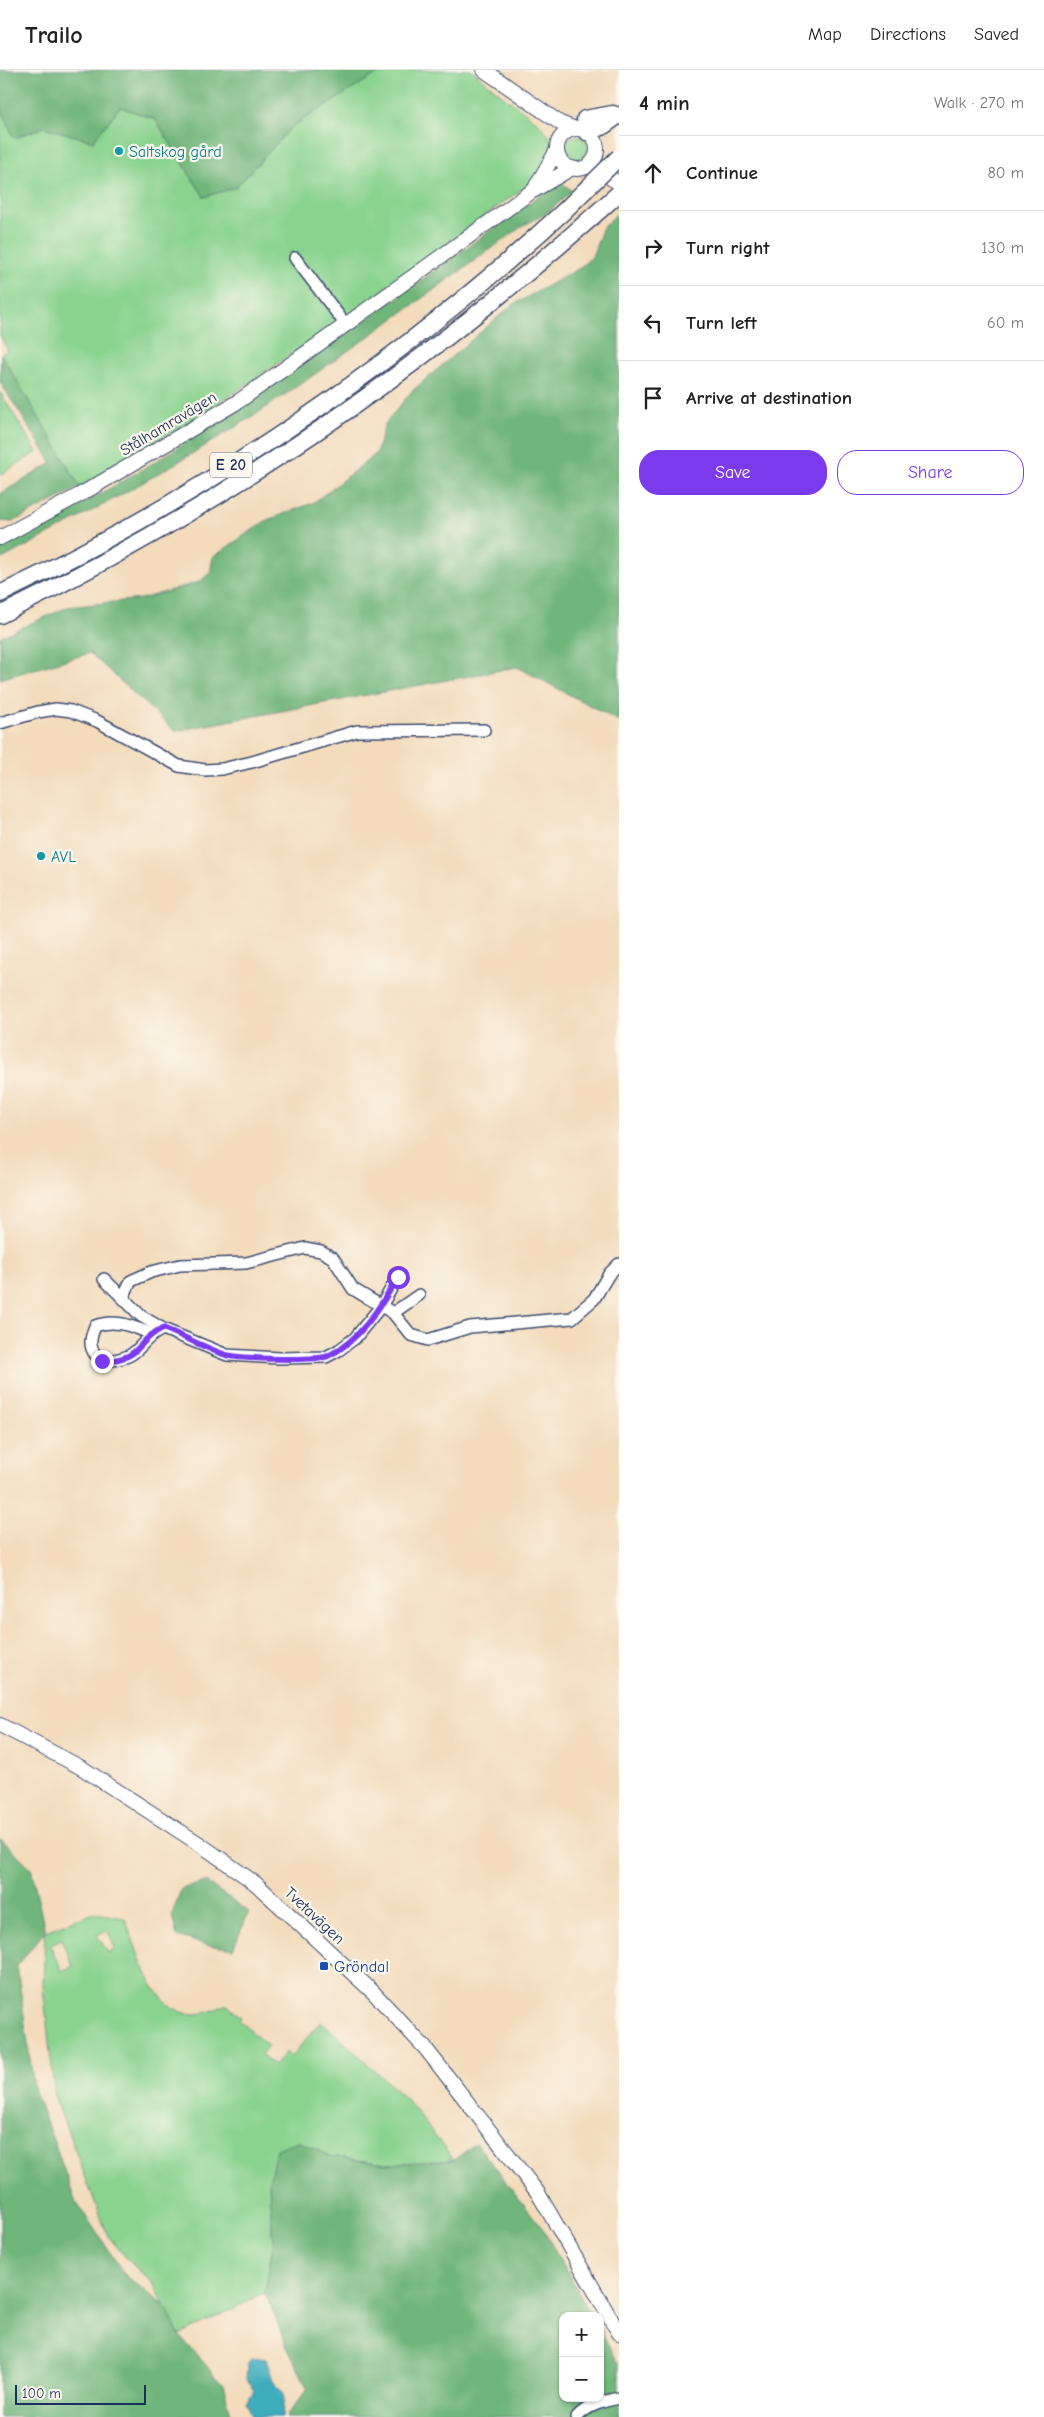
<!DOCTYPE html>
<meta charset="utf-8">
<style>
:root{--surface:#fff;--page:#f6f6f6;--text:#202124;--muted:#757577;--line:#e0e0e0;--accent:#7c3aed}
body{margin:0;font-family:"Comic Neue",sans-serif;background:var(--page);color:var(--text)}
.controls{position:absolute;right:15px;bottom:15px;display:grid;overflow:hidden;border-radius:10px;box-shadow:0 1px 4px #0004}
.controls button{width:45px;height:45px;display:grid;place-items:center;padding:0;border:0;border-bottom:1px solid var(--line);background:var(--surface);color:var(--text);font:25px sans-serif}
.scale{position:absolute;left:15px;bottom:12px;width:131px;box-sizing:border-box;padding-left:5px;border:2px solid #1b2f5e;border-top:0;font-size:14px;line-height:18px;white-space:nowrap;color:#1b2f5e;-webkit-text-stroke:4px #fbf7ec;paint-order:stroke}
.stop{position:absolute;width:15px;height:15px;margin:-11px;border:4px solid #7c3aed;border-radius:50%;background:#fff}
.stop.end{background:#7c3aed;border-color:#fff;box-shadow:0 1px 5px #0008}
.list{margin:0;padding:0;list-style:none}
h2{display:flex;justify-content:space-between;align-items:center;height:65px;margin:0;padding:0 20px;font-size:21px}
h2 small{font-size:16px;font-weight:400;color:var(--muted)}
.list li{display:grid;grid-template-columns:32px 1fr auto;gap:15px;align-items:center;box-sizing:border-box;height:75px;padding:0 20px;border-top:1px solid var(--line)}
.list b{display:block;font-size:19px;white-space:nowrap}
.list em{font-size:16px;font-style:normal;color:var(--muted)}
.actions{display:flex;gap:10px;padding:15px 20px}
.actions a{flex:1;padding:11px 0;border:1px solid var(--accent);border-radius:20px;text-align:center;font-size:18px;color:var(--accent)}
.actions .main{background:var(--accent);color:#fff}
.icon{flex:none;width:28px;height:28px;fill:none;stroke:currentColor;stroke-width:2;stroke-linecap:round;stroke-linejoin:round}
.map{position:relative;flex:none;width:619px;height:2347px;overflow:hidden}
header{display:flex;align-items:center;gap:30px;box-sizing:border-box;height:70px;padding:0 25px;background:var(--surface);border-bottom:1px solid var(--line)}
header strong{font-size:24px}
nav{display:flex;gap:28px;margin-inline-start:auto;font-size:18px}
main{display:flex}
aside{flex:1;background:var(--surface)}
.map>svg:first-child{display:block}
.green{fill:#8ad38f;stroke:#528176;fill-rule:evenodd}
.forest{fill:#6fb57a;stroke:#45726c}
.water{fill:#3eacbb;stroke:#2c6e8c}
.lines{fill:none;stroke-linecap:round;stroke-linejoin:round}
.minor-casing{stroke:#3b496c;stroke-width:14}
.major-casing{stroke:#3b496c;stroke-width:16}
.highway-casing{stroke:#3b496c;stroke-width:19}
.minor{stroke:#fff;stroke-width:11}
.major{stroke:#fff;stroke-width:14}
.highway{stroke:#fff;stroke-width:16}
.highway-bridge-casing{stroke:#3b496c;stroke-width:19;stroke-linecap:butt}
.highway-bridge{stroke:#fff;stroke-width:16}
.route{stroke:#7c3aed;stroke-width:6}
.culture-dot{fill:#0f9aa8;stroke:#fbf7ec;stroke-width:2}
.transit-dot{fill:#1a4fb4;stroke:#fbf7ec;stroke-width:2}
.labels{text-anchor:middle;stroke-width:4.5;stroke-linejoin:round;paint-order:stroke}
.shield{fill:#fbf7ec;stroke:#5e6b89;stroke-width:1}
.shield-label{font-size:15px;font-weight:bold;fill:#1b2f5e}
.culture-label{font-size:16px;fill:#0d838f;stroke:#fbf7ec;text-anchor:start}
.street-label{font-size:16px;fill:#1b2f5e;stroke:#fbf7ec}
.transit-label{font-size:16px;fill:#164399;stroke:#fbf7ec;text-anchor:start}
</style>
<header>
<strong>Trailo</strong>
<nav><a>Map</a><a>Directions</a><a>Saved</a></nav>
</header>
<main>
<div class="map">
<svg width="619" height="2347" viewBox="0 0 619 2347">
<rect width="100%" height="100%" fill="#fbf7ec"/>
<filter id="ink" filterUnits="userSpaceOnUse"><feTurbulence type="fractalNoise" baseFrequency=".02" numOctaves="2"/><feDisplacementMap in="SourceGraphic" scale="10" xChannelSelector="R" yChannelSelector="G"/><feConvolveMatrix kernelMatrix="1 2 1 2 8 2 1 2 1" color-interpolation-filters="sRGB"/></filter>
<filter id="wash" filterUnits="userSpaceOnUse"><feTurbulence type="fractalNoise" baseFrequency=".0096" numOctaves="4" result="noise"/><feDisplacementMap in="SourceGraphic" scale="20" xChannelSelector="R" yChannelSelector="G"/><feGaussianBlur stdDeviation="1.12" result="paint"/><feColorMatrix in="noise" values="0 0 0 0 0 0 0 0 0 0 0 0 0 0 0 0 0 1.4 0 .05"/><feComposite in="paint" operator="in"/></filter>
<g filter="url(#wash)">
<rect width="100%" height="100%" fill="#f3dbbc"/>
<g class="green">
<path d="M383,0H472C486,12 500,24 515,35C557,66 565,74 526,116L334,255L236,322L182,357L80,417L1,284L8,280L0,266V35L14,68L44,57L93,71L120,37L155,49L204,127L236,117L293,56Z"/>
<circle cx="576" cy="78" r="12"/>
<path d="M0,322L37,382L0,405Z"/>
<path d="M94,1843L125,1848C142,1893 161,1972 226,1934L241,1947L239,1951L268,1976L261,1984L274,1996L286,1982L292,1986L321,1951L409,2032L454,2090L386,2094L330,2086L299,2072L269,2113L273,2173L265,2223L179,2265L155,2216L129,2191L108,2166L55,2028L43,1917L45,1861ZM107,1860L115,1878L108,1883L97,1865ZM61,1869L73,1896L62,1901L50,1875Z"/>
</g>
<g class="forest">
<path d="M0,0H383L293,56L236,117L204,127L155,49L120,37L93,71L44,57L14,68L0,35Z"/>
<path d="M560,111L572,121L547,143L524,155C436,218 349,282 259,342C176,396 88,444 0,490V477C202,379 377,239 560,111Z"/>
<path d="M619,142V651L517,597L175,661L90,583L0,609V567L68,537L141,529L199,512L210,503L213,487L267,450L313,433L376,384L385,354L411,322L511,236L578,199L592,187L603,157Z"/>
<path d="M1,284L80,417L13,452L0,451V424L52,393L0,312Z"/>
<path d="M0,1768L31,1798L45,1861L17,1896L34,2018L75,2130L125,2205L167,2238L179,2265L223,2314L232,2347H0Z"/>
<path d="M206,1812L249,1842L233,1879L207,1875L177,1866L172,1845L181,1819Z"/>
<path d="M299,2072L330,2086L386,2094L454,2090L476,2073L543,2159L592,2246H563V2328H600V2260L619,2294V2347H286L308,2318L288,2279L265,2223L273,2173L269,2113L276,2079Z"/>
</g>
<path class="water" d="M259,2288L266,2289L273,2310L282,2321L284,2328L282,2347H253L246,2332L254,2321L246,2308L247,2294L252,2289Z"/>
</g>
<g filter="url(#ink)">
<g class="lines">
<defs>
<g id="minor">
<path d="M295,188L346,255"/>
<path d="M0,653L38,642L56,639L71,641L97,651L179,696L205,700L222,699L252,692L357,661L484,660"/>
<path d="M104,1209L141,1246L163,1259L227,1285L280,1288L326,1287L339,1280L355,1268L381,1236L398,1207"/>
<path d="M123,1227L131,1211L151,1202L180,1195L246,1193L305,1178L321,1181L333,1188L353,1219L393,1243L411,1265L428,1270L470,1257L572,1248L594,1229L609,1204L619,1194"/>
<path d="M393,1243L419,1225"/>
<path d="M152,1264C133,1257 115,1248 95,1256C89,1271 88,1280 102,1291C145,1289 133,1273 163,1259"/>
<path d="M577,2347C588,2335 604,2331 619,2328"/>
</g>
<g id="major">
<path d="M484,0L560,53L576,59"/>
<circle cx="577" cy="79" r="20"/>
<path d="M594,100L599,101L619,113"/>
<path d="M536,116L557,80"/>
<path d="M0,468L83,423L239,331L531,122L572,98"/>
<path d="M0,1655L82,1698L201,1775L255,1813L373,1922L426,1979L538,2123L619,2263"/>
</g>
<g id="highway">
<path d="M585,49L613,44"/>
<path d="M587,62L602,57L619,45"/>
<path d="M0,524C205,426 397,295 564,141"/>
<path d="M0,545C226,435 434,291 619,123"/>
</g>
</defs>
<use href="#minor" class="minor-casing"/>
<use href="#major" class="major-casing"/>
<use href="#highway" class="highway-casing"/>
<use href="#minor" class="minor"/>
<use href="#major" class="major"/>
<use href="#highway" class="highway"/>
<defs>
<path id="highway-bridge" d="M564,141L619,87"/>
</defs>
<use href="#highway-bridge" class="highway-bridge-casing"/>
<use href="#highway-bridge" class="highway-bridge"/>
</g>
</g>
<g class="lines" filter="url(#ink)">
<path class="route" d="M102,1291C145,1289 133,1272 163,1258C183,1266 207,1279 226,1285C240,1289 317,1291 328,1286C361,1270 380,1237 398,1207"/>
</g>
<g class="culture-dot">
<circle cx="119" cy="81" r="5"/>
<circle cx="41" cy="786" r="5"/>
</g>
<rect class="transit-dot" x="319" y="1891" width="10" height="10" rx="2.5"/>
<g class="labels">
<rect class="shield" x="210" y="382.5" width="42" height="25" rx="4"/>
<g class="shield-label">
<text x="231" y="400">E 20</text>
</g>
<g class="culture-label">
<text x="129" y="87">Saltskog gård</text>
<text x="51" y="792">AVL</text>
</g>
<g class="street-label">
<text transform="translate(168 353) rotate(-31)" y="6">Stålhamravägen</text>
<text transform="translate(315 1845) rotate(43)" y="6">Tvetavägen</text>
</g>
<g class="transit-label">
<text x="334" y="1902">Gröndal</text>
</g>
</g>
</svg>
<div class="controls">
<button>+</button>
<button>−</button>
</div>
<div class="scale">100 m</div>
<div class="stop" style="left:398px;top:1207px"></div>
<div class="stop end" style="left:102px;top:1291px"></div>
</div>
<aside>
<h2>4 min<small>Walk · 270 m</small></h2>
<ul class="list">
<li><svg class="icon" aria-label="ahead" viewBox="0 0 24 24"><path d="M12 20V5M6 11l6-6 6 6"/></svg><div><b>Continue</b></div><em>80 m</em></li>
<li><svg class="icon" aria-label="right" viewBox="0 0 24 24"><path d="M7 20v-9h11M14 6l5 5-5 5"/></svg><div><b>Turn right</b></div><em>130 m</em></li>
<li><svg class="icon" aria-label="left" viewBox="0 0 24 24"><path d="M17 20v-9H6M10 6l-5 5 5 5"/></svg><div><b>Turn left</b></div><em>60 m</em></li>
<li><svg class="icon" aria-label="arrive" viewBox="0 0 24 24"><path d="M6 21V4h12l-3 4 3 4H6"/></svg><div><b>Arrive at destination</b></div></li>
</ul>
<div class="actions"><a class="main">Save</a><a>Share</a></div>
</aside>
</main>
